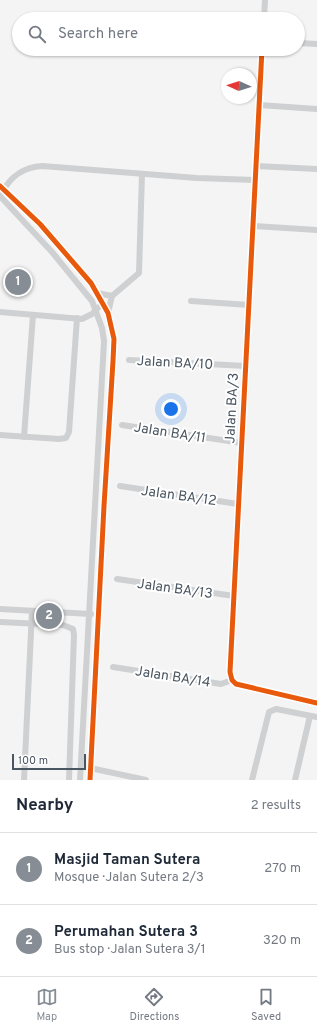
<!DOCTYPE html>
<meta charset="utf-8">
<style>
:root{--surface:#fff;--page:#f2f2f3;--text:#1f2937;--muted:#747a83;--line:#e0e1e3;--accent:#868d94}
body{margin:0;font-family:Overpass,sans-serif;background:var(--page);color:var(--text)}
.compass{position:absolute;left:221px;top:68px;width:36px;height:36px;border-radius:50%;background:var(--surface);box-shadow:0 1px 3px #0004;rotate:273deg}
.scale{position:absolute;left:12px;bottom:10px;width:74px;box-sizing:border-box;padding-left:4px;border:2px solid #4a5661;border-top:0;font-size:11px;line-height:14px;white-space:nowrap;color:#4a5661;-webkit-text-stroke:3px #fff;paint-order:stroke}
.you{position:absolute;left:171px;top:409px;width:14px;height:14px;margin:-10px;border:3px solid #fff;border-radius:50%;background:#1a73e8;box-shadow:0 0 0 6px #1a73e833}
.badge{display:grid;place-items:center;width:26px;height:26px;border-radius:50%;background:var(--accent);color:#fff;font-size:13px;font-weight:700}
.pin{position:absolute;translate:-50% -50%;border:2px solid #fff;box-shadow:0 1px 4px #0006}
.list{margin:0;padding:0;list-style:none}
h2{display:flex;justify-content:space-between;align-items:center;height:52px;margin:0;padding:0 16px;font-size:17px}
h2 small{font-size:13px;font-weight:400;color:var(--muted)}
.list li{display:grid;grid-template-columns:26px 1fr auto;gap:12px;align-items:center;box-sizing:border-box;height:72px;padding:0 16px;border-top:1px solid var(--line)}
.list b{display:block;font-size:15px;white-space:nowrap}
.list p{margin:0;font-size:13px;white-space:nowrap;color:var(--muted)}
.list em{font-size:13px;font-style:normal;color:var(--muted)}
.icon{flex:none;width:22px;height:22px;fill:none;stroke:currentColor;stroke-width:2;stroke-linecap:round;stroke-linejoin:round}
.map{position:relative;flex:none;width:317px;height:780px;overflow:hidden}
.search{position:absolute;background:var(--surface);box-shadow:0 1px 3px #0004;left:12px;right:12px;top:12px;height:44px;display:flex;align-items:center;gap:10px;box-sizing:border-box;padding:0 14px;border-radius:22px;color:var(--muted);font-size:15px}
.sheet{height:196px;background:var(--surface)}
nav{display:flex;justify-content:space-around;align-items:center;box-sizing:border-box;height:56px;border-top:1px solid var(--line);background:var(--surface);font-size:11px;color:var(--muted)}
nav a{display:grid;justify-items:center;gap:2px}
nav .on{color:var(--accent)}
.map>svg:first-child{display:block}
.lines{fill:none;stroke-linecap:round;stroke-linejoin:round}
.minor{stroke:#ced0d2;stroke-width:6}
.cycleway-casing{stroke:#fff;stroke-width:8}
.cycleway{stroke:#e8590c;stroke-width:5}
.labels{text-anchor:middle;stroke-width:4;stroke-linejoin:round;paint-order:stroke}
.street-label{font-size:14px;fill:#4a5661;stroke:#fff}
</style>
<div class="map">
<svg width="317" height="780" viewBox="0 0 317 780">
<rect width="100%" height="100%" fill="#f4f4f4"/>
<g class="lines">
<g class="minor">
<path d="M264,19L265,0"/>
<path d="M298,43L317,44"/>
<path d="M262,49L230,672L232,680L236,684L317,703"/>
<path d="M259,105L317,109"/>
<path d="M256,166L317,169"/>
<path d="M0,186L40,224L91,283L108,313L114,339L113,361L104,506L90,780"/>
<path d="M3,191C11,176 25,167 42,166L197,178L255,180"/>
<path d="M0,196L52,252L92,301L102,328L104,341L80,780"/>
<path d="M253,226L317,230"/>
<path d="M97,293L112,296"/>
<path d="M112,296L139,273L142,174"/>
<path d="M191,301L249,305"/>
<path d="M0,312L82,319L92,314L103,303"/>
<path d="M108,313L112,296"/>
<path d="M129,360L246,366"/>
<path d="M122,425L242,443"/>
<path d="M0,435L59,439L66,438L69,432L77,318"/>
<path d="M24,437L33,315"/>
<path d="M120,486L238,504"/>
<path d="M117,579L234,596"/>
<path d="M0,609L91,614"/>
<path d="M0,622L63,625L73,629L74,635L69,780"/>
<path d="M113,667L221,684L232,680"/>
<path d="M90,768L146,780"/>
<path d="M24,780L32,611"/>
<path d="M252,780L269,712L276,709L317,717"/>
<path d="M295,780L310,716"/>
</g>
<defs>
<g id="cycleway">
<path d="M262,49L230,672L232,680L236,684L317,703"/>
<path d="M0,186L40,224L91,283L108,313L114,339L113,361L104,506L90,780"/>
</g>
</defs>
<use href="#cycleway" class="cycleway-casing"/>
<use href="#cycleway" class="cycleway"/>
</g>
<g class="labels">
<g class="street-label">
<text transform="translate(175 362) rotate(3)" y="5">Jalan BA/10</text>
<text transform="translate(231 408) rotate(-87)" y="5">Jalan BA/3</text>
<text transform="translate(170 432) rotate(9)" y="5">Jalan BA/11</text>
<text transform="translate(179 495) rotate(8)" y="5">Jalan BA/12</text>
<text transform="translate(175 588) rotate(8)" y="5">Jalan BA/13</text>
<text transform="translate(173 676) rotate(9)" y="5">Jalan BA/14</text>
</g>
</g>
</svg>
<svg class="compass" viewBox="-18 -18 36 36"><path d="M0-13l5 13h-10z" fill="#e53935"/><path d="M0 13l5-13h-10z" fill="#747a83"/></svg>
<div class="scale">100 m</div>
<div class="you"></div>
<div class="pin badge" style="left:18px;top:282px">1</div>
<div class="pin badge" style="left:49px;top:616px">2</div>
<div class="search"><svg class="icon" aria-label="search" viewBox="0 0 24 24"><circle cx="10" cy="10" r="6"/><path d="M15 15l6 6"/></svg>Search here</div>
</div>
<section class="sheet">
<h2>Nearby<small>2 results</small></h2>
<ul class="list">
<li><span class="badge">1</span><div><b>Masjid Taman Sutera</b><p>Mosque · Jalan Sutera 2/3</p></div><em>270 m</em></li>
<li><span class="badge">2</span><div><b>Perumahan Sutera 3</b><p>Bus stop · Jalan Sutera 3/1</p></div><em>320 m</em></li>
</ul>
</section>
<nav>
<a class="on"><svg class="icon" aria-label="map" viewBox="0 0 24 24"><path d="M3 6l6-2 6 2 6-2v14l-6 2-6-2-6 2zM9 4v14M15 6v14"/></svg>Map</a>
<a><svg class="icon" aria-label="directions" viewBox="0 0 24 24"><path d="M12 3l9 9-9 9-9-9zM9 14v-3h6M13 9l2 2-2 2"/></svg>Directions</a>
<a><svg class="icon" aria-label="saved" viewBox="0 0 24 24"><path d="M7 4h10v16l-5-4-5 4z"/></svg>Saved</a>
</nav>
